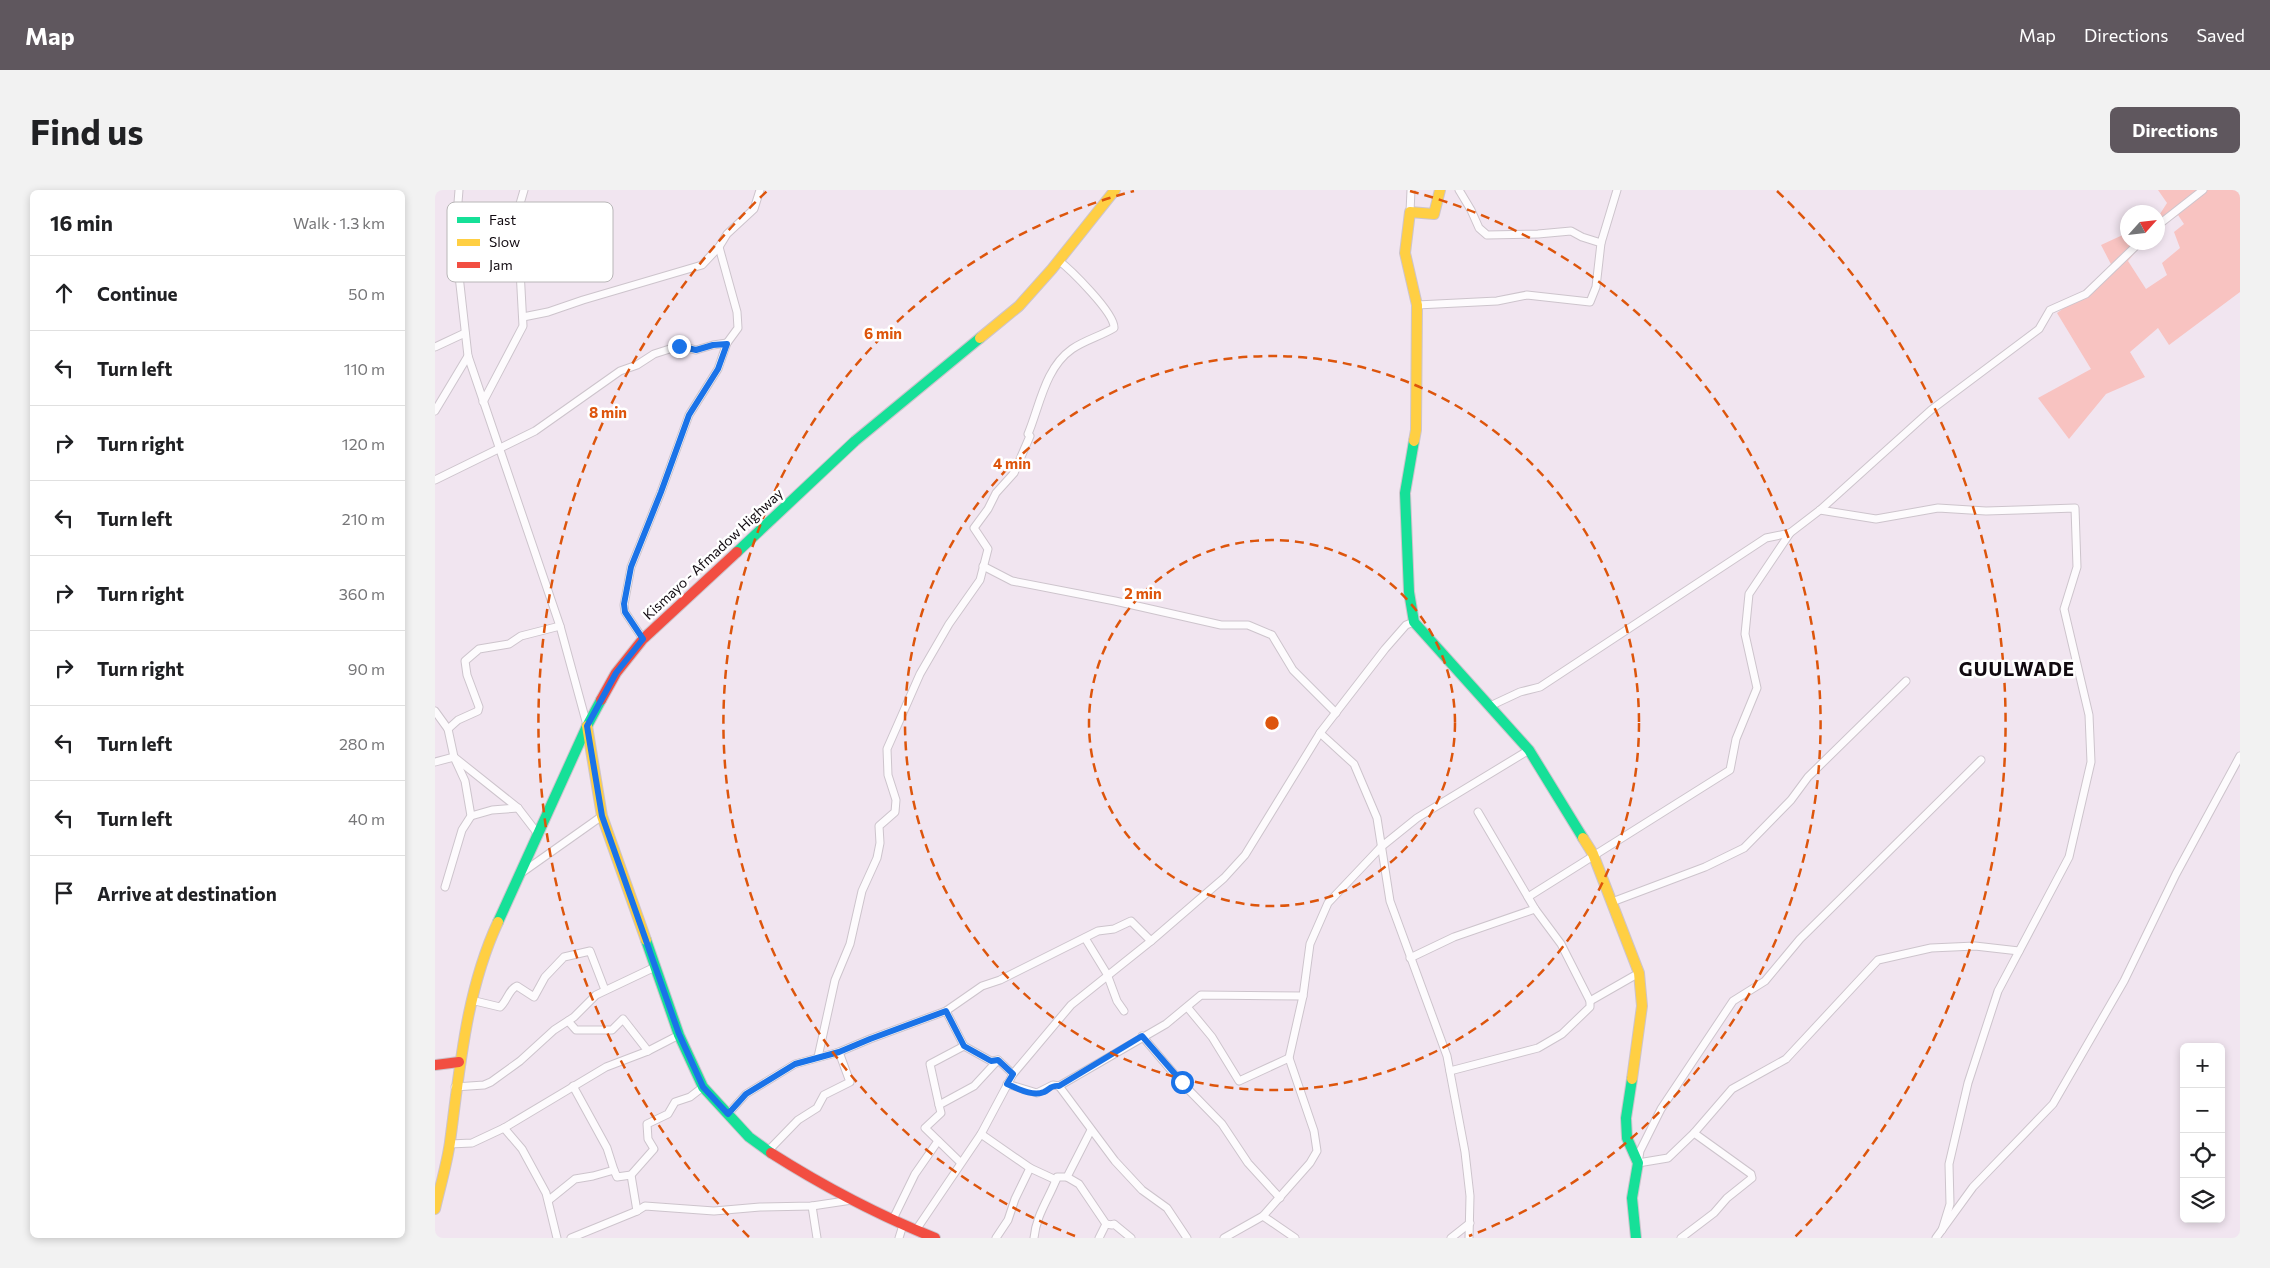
<!DOCTYPE html>
<meta charset="utf-8">
<style>
:root{--surface:#fff;--page:#f2f2f2;--text:#202124;--muted:#757577;--line:#e0e0e0;--accent:#5f575e}
body{margin:0;font-family:Commissioner,sans-serif;background:var(--page);color:var(--text)}
.controls{position:absolute;right:15px;bottom:15px;display:grid;overflow:hidden;border-radius:8px;box-shadow:0 2px 8px #0003}
.controls button{width:45px;height:45px;display:grid;place-items:center;padding:0;border:0;border-bottom:1px solid var(--line);background:var(--surface);color:var(--text);font:25px sans-serif}
.compass{position:absolute;left:1685px;top:15px;width:45px;height:45px;border-radius:50%;background:var(--surface);box-shadow:0 2px 8px #0003;rotate:63deg}
.stop{position:absolute;width:15px;height:15px;margin:-11px;border:4px solid #1a73e8;border-radius:50%;background:#fff}
.stop.end{background:#1a73e8;border-color:#fff;box-shadow:0 1px 5px #0008}
.list{margin:0;padding:0;list-style:none}
h2{display:flex;justify-content:space-between;align-items:center;height:65px;margin:0;padding:0 20px;font-size:21px}
h2 small{font-size:16px;font-weight:400;color:var(--muted)}
.list li{display:grid;grid-template-columns:32px 1fr auto;gap:15px;align-items:center;box-sizing:border-box;height:75px;padding:0 20px;border-top:1px solid var(--line)}
.list b{display:block;font-size:19px;white-space:nowrap}
.list em{font-size:16px;font-style:normal;color:var(--muted)}
.icon{flex:none;width:28px;height:28px;fill:none;stroke:currentColor;stroke-width:2;stroke-linecap:round;stroke-linejoin:round}
.map{position:relative;flex:none;width:1805px;height:1048px;overflow:hidden;border-radius:8px}
header{display:flex;align-items:center;gap:30px;box-sizing:border-box;height:70px;padding:0 25px;background:var(--accent);color:#fff}
header strong{font-size:24px}
nav{display:flex;gap:28px;margin-inline-start:auto;font-size:18px}
.intro{display:flex;align-items:center;justify-content:space-between;box-sizing:border-box;height:120px;padding:0 30px}
h1{margin:0;font-size:35px}
.button{padding:12px 22px;border-radius:8px;background:var(--accent);color:#fff;font-size:18px;font-weight:700}
main{display:flex;gap:30px;padding:0 30px}
aside{flex:1;background:var(--surface);border-radius:8px;box-shadow:0 2px 8px #0003}
.map>svg:first-child{display:block}
.green{fill:#f8c3c1}
.lines{fill:none;stroke-linecap:round;stroke-linejoin:round}
.street-casing{stroke:#cdc4cc;stroke-width:9}
.fast-casing{stroke:#cdc4cc;stroke-width:12}
.slow-casing{stroke:#cdc4cc;stroke-width:12}
.jam-casing{stroke:#cdc4cc;stroke-width:12}
.street{stroke:#fdfbfd;stroke-width:7}
.fast{stroke:#16e098;stroke-width:10}
.slow{stroke:#ffcf43;stroke-width:10}
.jam{stroke:#f24e42;stroke-width:10}
.route{stroke:#1a73e8;stroke-width:6}
.ring{fill:none;stroke:#dd550c;stroke-width:2.5;stroke-dasharray:9 6}
.labels{text-anchor:middle;stroke-width:5;stroke-linejoin:round;paint-order:stroke}
.street-label{font-size:14px;fill:#110a10;stroke:#fff}
.district-label{font-size:19px;font-weight:bold;letter-spacing:1px;fill:#110a10;stroke:#fff}
.key{fill:#fff;stroke:#b8b6b7;stroke-width:1}
.key-label{font-size:14px;fill:#110a10}
.centre{fill:#dd550c;stroke:#fff;stroke-width:2.5}
.ring-label{font-size:15px;text-anchor:middle;font-weight:bold;fill:#dd550c;stroke:#fff;stroke-width:5;stroke-linejoin:round;paint-order:stroke}
</style>
<header>
<strong>Map</strong>
<nav><a>Map</a><a>Directions</a><a>Saved</a></nav>
</header>
<div class="intro"><h1>Find us</h1><a class="button">Directions</a></div>
<main>
<aside>
<h2>16 min<small>Walk · 1.3 km</small></h2>
<ul class="list">
<li><svg class="icon" aria-label="ahead" viewBox="0 0 24 24"><path d="M12 20V5M6 11l6-6 6 6"/></svg><div><b>Continue</b></div><em>50 m</em></li>
<li><svg class="icon" aria-label="left" viewBox="0 0 24 24"><path d="M17 20v-9H6M10 6l-5 5 5 5"/></svg><div><b>Turn left</b></div><em>110 m</em></li>
<li><svg class="icon" aria-label="right" viewBox="0 0 24 24"><path d="M7 20v-9h11M14 6l5 5-5 5"/></svg><div><b>Turn right</b></div><em>120 m</em></li>
<li><svg class="icon" aria-label="left" viewBox="0 0 24 24"><path d="M17 20v-9H6M10 6l-5 5 5 5"/></svg><div><b>Turn left</b></div><em>210 m</em></li>
<li><svg class="icon" aria-label="right" viewBox="0 0 24 24"><path d="M7 20v-9h11M14 6l5 5-5 5"/></svg><div><b>Turn right</b></div><em>360 m</em></li>
<li><svg class="icon" aria-label="right" viewBox="0 0 24 24"><path d="M7 20v-9h11M14 6l5 5-5 5"/></svg><div><b>Turn right</b></div><em>90 m</em></li>
<li><svg class="icon" aria-label="left" viewBox="0 0 24 24"><path d="M17 20v-9H6M10 6l-5 5 5 5"/></svg><div><b>Turn left</b></div><em>280 m</em></li>
<li><svg class="icon" aria-label="left" viewBox="0 0 24 24"><path d="M17 20v-9H6M10 6l-5 5 5 5"/></svg><div><b>Turn left</b></div><em>40 m</em></li>
<li><svg class="icon" aria-label="arrive" viewBox="0 0 24 24"><path d="M6 21V4h12l-3 4 3 4H6"/></svg><div><b>Arrive at destination</b></div></li>
</ul>
</aside>
<div class="map">
<svg width="1805" height="1048" viewBox="0 0 1805 1048">
<rect width="100%" height="100%" fill="#f1e5f0"/>
<path class="green" d="M1723,0H1805V102L1734,155L1723,138L1695,162L1710,187L1671,204L1634,249L1603,208L1656,179L1622,123L1663,93L1678,78L1666,55L1692,43V52L1708,53L1693,71L1711,99L1732,85L1727,73L1745,58L1739,42L1749,34L1743,25L1723,39V27L1732,13Z"/>
<g class="lines">
<defs>
<g id="street">
<path d="M24,0L20,50L33,166L125,436L152,535"/>
<path d="M1024,0L1036,20L1044,38L1052,45L1103,44L1136,41L1147,47L1166,53"/>
<path d="M975,22L976,0"/>
<path d="M1722,36L1768,0"/>
<path d="M982,115L1062,111L1092,105L1155,112L1161,97L1166,53L1182,0"/>
<path d="M88,127L113,122L148,110L267,75L284,57"/>
<path d="M0,157L30,143"/>
<path d="M48,212L88,136L82,24L89,0"/>
<path d="M0,221L33,166"/>
<path d="M0,290L100,241L185,181L202,175L219,164L244,156L261,160L278,155L292,153"/>
<path d="M1385,320L1441,329L1503,318L1551,321L1640,318L1642,377L1629,419L1654,525L1656,572L1634,667L1563,801L1533,893L1514,974L1515,1014L1507,1040"/>
<path d="M548,376L577,391L680,411L786,435H813L837,445L858,480L901,523"/>
<path d="M208,449L190,422L189,415L196,377L226,302L254,225L283,179L292,153L303,138L302,122L284,57L292,44L319,19L325,0"/>
<path d="M1055,516L1085,502L1105,497L1331,348L1355,343L1385,320L1496,220L1604,139L1615,120L1651,104L1705,52"/>
<path d="M0,521L13,539L19,567L30,591L36,626L27,640L10,697"/>
<path d="M13,539L23,530L43,521L44,517L32,485L30,471L44,459L74,454L86,446L125,436"/>
<path d="M885,543L919,574L942,628L955,711L1012,866L1030,962L1035,1006L1034,1048"/>
<path d="M1546,570L1365,749L1330,791L1298,811L1226,919L1205,961L1203,973L1233,968L1259,943L1297,899L1351,869L1443,770L1496,758L1540,756L1584,761"/>
<path d="M0,572L19,567L83,618L103,644"/>
<path d="M36,626L57,620L83,618"/>
<path d="M85,684L167,626"/>
<path d="M1093,707L1295,580L1301,549L1322,498L1310,444L1314,404L1355,343"/>
<path d="M1177,712L1270,677L1309,658L1356,610L1373,587L1471,491"/>
<path d="M650,748L672,784L682,811L689,821"/>
<path d="M975,768L1019,747L1100,719"/>
<path d="M36,810L65,817C72,811 74,799 82,796L99,807L110,787L129,767L155,761L170,800"/>
<path d="M1155,811L1204,783"/>
<path d="M753,818L777,847L804,891L854,868"/>
<path d="M511,821L529,856L556,871L563,870"/>
<path d="M133,831L141,840H177L188,829L213,861"/>
<path d="M707,846L747,893L787,934L813,973L845,1008"/>
<path d="M383,867L400,790L415,754L427,701L442,668L445,653L444,636L460,622L461,610L453,585L452,559L485,484L514,434L545,390L553,359L539,338L553,319L561,303L579,283L595,246L593,244C605,215 610,178 637,159C650,150 666,146 679,138C680,123 635,79 623,70"/>
<path d="M1015,881L1103,858L1127,844L1155,817V811L1126,754L1100,719L1043,622"/>
<path d="M572,894L602,903L618,895L624,896L731,834L766,805L868,806"/>
<path d="M138,896L172,958L179,980"/>
<path d="M624,896L680,971L707,1000L732,1018L752,1048"/>
<path d="M20,897L49,895L56,892L85,871L119,840L139,827L161,805L220,777"/>
<path d="M504,915L495,874L529,856"/>
<path d="M293,924L311,904L360,874L404,862L435,849L511,821L547,796L565,790L663,741L679,739L696,731L716,751"/>
<path d="M69,938L87,959L111,1003L122,1048"/>
<path d="M546,944L595,978L621,990L622,987H632L656,940"/>
<path d="M15,954L37,953L69,938L171,877L213,861L244,845"/>
<path d="M333,961L363,930L382,918L389,905L415,892L404,862"/>
<path d="M525,972L490,938L506,923L504,915L539,896L563,870L578,884"/>
<path d="M196,985L202,1021"/>
<path d="M632,987L644,994L671,1034L677,1035L679,1034L696,1048"/>
<path d="M114,1010L140,989L158,986L179,980L182,987L196,985L219,959L213,949L212,934L233,924L240,912L255,907L268,897"/>
<path d="M377,1016L382,1048"/>
<path d="M828,1026L860,1048"/>
<path d="M458,1029L480,984L503,951"/>
<path d="M481,1040L546,944L578,884L636,815L716,751L789,688L810,665L885,543L950,459L971,435L979,432"/>
<path d="M136,1048L202,1021L210,1016L279,1021L325,1017L377,1016L417,1010"/>
<path d="M464,1048L468,1035"/>
<path d="M561,1048L573,1030L580,1009L595,978"/>
<path d="M599,1048C601,1026 613,1010 621,990"/>
<path d="M664,1048L671,1034"/>
<path d="M789,1048L828,1026L875,973L882,961L879,941L854,868L868,806L875,754L893,713L946,657L982,628L1094,560"/>
<path d="M1016,1048L1035,1033"/>
<path d="M1246,1048L1279,1023L1292,1008L1317,988L1316,984L1259,943"/>
<path d="M1501,1048L1538,997L1618,914L1689,791L1741,684L1805,566"/>
</g>
<g id="fast">
<path d="M979,251L970,303L974,402L979,432L1094,560L1148,648"/>
<path d="M302,362L420,251L545,148"/>
<path d="M63,732L152,536L166,510"/>
<path d="M211,750L244,845L268,897L314,947L336,963"/>
<path d="M1197,889L1191,928L1192,948L1203,973L1197,1008L1201,1048"/>
</g>
<g id="slow">
<path d="M545,148L584,116L617,79L680,0"/>
<path d="M979,251L981,240L982,115L970,63L975,22L999,24L1005,0"/>
<path d="M152,536L167,626L211,750"/>
<path d="M1148,648L1158,664L1204,783L1207,816L1197,889"/>
<path d="M0,1019C5,997 12,974 15,952C25,877 31,801 63,732"/>
</g>
<g id="jam">
<path d="M166,510L181,483L208,449L302,362"/>
<path d="M0,875L24,872"/>
<path d="M336,963C388,996 443,1025 500,1048"/>
</g>
</defs>
<use href="#street" class="street-casing"/>
<use href="#fast" class="fast-casing"/>
<use href="#slow" class="slow-casing"/>
<use href="#jam" class="jam-casing"/>
<use href="#street" class="street"/>
<use href="#fast" class="fast"/>
<use href="#slow" class="slow"/>
<use href="#jam" class="jam"/>
</g>
<g class="lines">
<path class="route" d="M244,156L261,160L278,155L292,154L283,179L254,225L226,302L196,377L189,414L190,422L208,449L181,483L152,536L167,626L244,844L268,897L293,924L311,904L360,874L404,862L435,849L511,821L529,856L556,871L563,870L578,884L572,894C582,898 597,907 609,902C615,899 616,895 624,896L707,846L747,892"/>
</g>
<g class="ring">
<circle cx="837" cy="533" r="183"/>
<circle cx="837" cy="533" r="367"/>
<path d="M640 1046A550 550 0 0 1 699 1M975 1A550 550 0 0 1 1034 1046"/>
<path d="M314 1047A733 733 0 0 1 332 1M1342 1A733 733 0 0 1 1360 1047"/>
</g>
<g class="labels">
<g class="street-label">
<text transform="translate(278 364) rotate(-43)" y="5">Kismayo - Afmadow Highway</text>
</g>
<g class="district-label">
<text x="1582" y="486">GUULWADE</text>
</g>
</g>
<rect x="12" y="12" width="166" height="80" rx="8" class="key"/>
<rect x="22" y="27" width="23" height="6" fill="#16e098"/>
<rect x="22" y="49" width="23" height="7" fill="#ffcf43"/>
<rect x="22" y="72" width="23" height="6" fill="#f24e42"/>
<g class="key-label">
<text x="54" y="35">Fast</text>
<text x="54" y="57">Slow</text>
<text x="54" y="80">Jam</text>
</g>
<circle cx="837" cy="533" r="8" class="centre"/>
<g class="ring-label">
<text x="448" y="149">6 min</text>
<text x="173" y="228">8 min</text>
<text x="577" y="279">4 min</text>
<text x="708" y="409">2 min</text>
</g>
</svg>
<div class="controls">
<button>+</button>
<button>−</button>
<button><svg class="icon" aria-label="locate" viewBox="0 0 24 24"><circle cx="12" cy="12" r="6"/><path d="M12 2v4M12 18v4M2 12h4M18 12h4"/></svg></button>
<button><svg class="icon" aria-label="layers" viewBox="0 0 24 24"><path d="M12 4l9 5-9 5-9-5zM3 14l9 5 9-5"/></svg></button>
</div>
<svg class="compass" viewBox="-18 -18 36 36"><path d="M0-13l5 13h-10z" fill="#e53935"/><path d="M0 13l5-13h-10z" fill="#757577"/></svg>
<div class="stop" style="left:747px;top:892px"></div>
<div class="stop end" style="left:244px;top:156px"></div>
</div>
</main>
